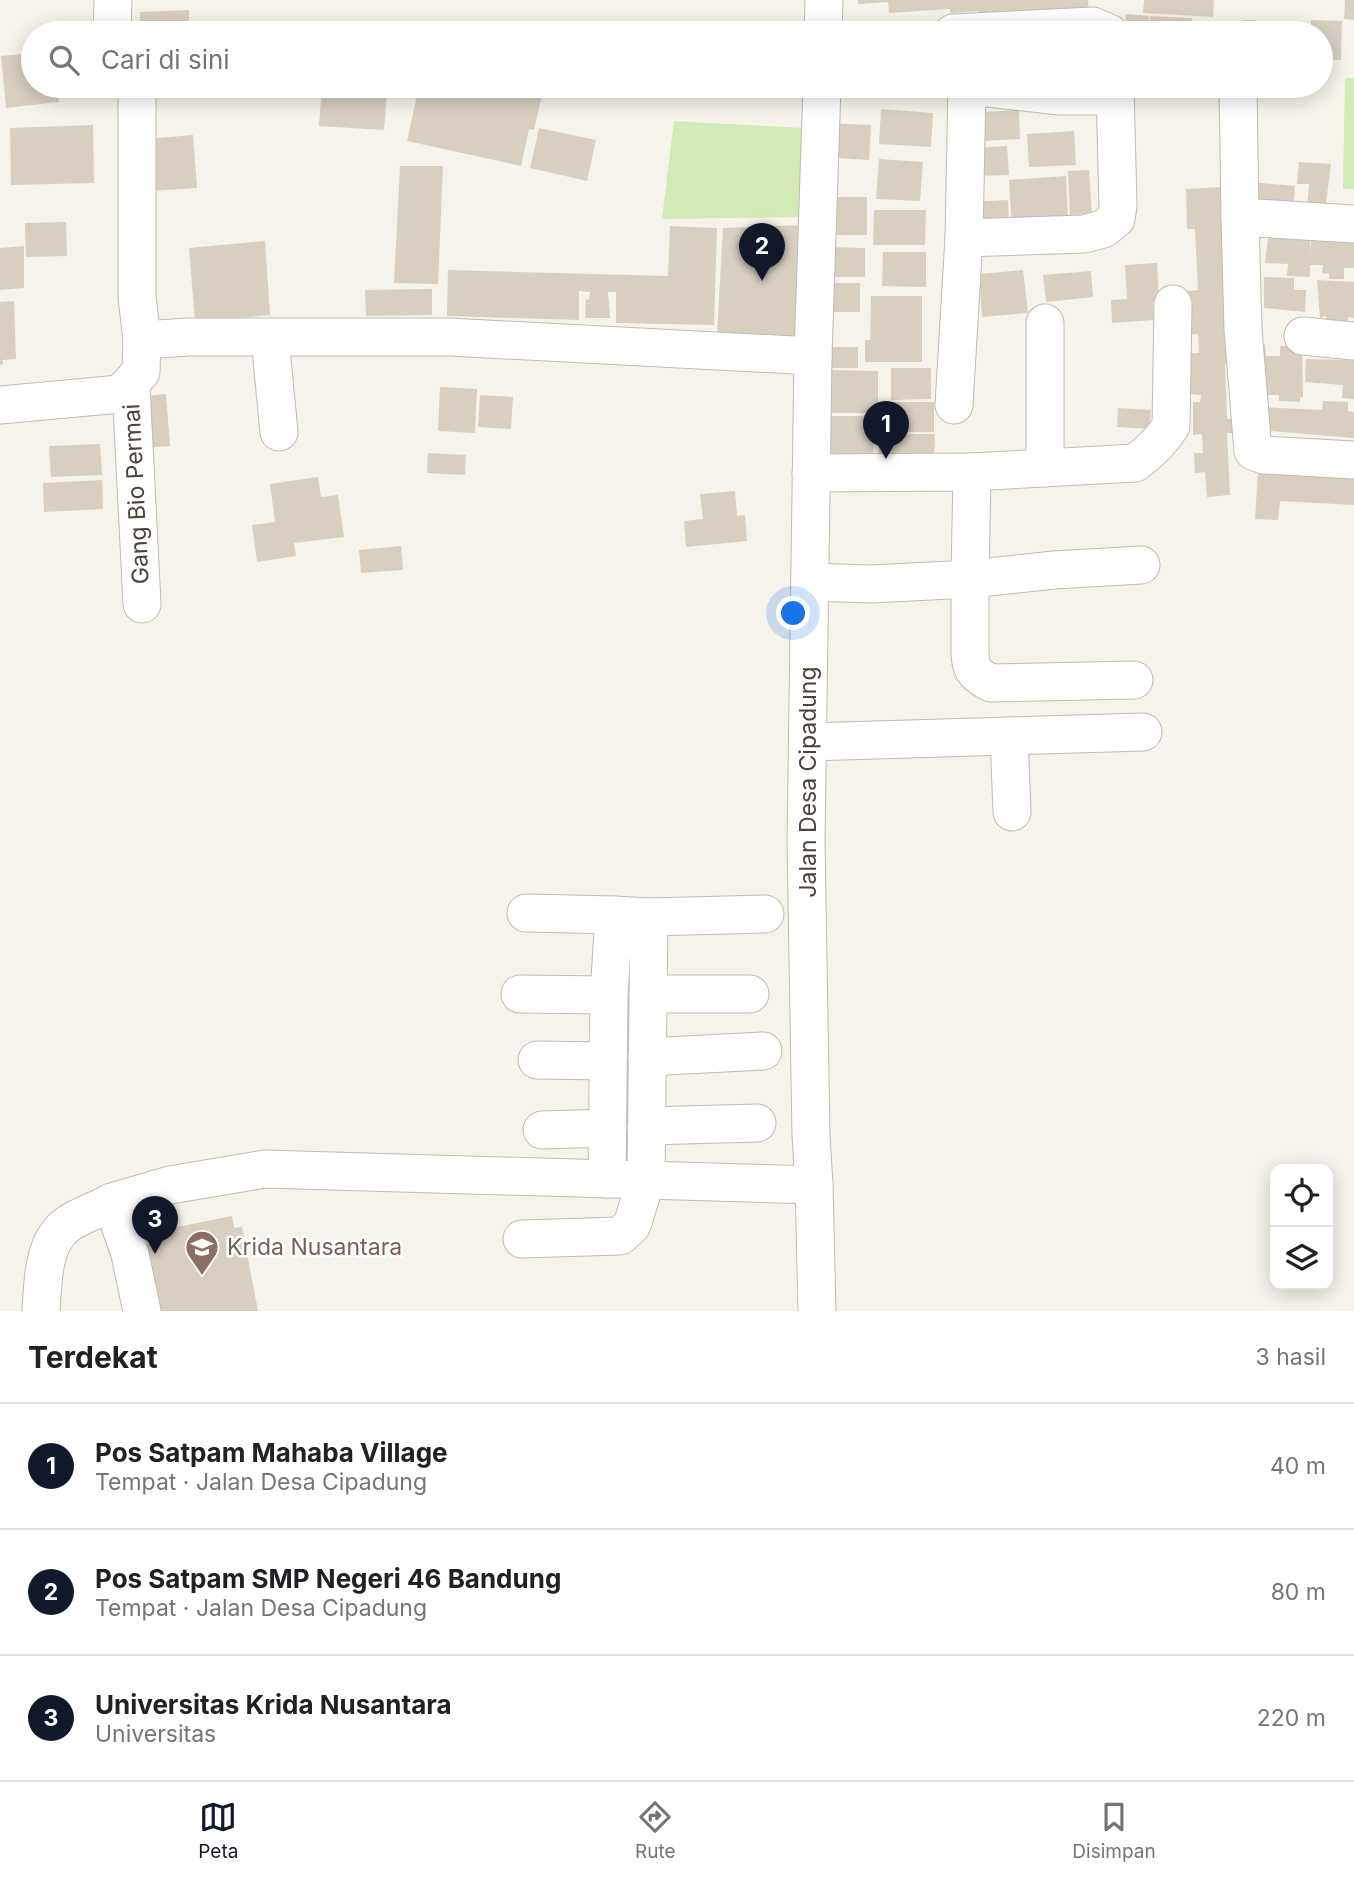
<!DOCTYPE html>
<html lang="id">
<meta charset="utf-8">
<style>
:root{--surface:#fff;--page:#f6f6f6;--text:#202124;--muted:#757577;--line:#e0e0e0;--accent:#111827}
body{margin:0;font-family:Inter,sans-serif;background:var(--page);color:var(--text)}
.controls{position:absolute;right:21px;bottom:21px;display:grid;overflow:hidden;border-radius:14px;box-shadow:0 4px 18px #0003}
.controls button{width:63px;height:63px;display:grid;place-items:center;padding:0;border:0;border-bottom:2px solid var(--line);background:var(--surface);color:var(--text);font:35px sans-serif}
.you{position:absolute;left:794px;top:614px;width:24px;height:24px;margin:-18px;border:5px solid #fff;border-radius:50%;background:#1a73e8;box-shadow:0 0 0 10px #1a73e833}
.badge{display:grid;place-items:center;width:46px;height:46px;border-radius:50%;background:var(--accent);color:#fff;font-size:23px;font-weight:700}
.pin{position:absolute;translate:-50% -58px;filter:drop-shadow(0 2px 4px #0008)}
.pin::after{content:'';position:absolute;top:37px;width:24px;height:21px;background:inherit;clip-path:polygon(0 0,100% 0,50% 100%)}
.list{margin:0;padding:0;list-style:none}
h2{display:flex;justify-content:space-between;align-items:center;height:91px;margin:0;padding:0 28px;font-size:30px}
h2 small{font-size:23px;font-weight:400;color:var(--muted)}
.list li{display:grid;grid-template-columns:46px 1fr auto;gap:21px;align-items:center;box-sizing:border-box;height:126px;padding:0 28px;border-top:2px solid var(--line)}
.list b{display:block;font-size:26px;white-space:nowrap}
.list p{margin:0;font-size:23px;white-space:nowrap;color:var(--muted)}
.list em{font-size:23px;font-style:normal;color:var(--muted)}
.icon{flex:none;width:38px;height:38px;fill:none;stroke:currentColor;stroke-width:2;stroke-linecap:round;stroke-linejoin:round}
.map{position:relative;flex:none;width:1354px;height:1311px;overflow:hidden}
.search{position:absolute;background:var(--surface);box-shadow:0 4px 18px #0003;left:21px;right:21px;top:21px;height:77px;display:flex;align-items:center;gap:18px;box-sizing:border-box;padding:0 24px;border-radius:38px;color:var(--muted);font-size:26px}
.sheet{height:469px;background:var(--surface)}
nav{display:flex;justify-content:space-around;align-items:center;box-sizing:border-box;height:98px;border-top:2px solid var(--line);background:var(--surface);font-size:19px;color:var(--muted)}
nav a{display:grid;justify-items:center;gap:4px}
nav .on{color:var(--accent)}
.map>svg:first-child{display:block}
.green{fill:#d2eab5}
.building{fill:#d8cfc1}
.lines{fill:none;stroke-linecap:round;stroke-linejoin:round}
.minor-casing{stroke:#c2bbae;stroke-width:39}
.minor{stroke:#fff;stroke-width:37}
.labels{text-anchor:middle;stroke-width:5;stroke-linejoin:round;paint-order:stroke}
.street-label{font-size:23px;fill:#4b4439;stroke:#fff}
.education-label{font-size:23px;fill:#785e54;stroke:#fff;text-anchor:start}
</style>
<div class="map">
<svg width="1354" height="1311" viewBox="0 0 1354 1311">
<rect width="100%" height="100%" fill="#f6f3ec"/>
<g class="green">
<path d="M1345,78H1354V189H1343Z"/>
<path d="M674,121L803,128V217L662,219Z"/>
</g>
<g class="building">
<path d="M858,0H1088L1089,17L978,15V11L950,13V9L889,13L888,2L858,4Z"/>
<path d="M1144,0H1214L1213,17L1143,13Z"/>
<path d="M1345,0H1354V20L1344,19Z"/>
<path d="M189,10V33H140V12Z"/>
<path d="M1126,14L1149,16L1148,33H1124Z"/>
<path d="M1150,16L1192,18L1191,33H1149Z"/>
<path d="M1243,20H1256V26L1311,28V20L1342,21L1341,60H1331V55L1321,54V33H1214V25H1243Z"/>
<path d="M33,53V86H57L59,102L6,108L1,56Z"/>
<path d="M322,86H394V93H387L384,130L319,126Z"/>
<path d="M419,86H522L543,90L534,130L529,129L521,166L407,141Z"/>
<path d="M881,109L933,113L931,147L879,144Z"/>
<path d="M1019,110L1020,139L984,141L983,112Z"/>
<path d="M825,123L871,125L869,160L823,157Z"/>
<path d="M93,125L94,183L11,185L10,128Z"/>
<path d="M539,128L596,140L587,181L530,168Z"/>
<path d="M1074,131L1076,165L1029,167L1027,134Z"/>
<path d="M193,135L197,188L151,191L147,139Z"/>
<path d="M1007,146L1009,175L978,176L977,148Z"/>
<path d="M879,159L923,162L920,201L876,199Z"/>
<path d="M1299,162L1331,164L1325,211L1307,209L1309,184H1297Z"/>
<path d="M400,166H443L438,284L394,283Z"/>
<path d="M1089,170L1092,214L1070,215L1068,171Z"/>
<path d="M1066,176L1068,225L1012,228L1009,180Z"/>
<path d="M1248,182L1295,186L1293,210L1246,206Z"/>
<path d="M1222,187L1239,362L1225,364L1227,419H1234L1235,433H1227L1230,495L1207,497L1205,472L1195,473L1194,453H1203L1202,434L1193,435V402H1200L1201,395L1190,394L1188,353H1199L1198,334L1186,335L1184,292L1198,290L1195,229H1187L1186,189Z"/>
<path d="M823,197H867V235H822Z"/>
<path d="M1008,200L1009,226L972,228L971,202Z"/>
<path d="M874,210H926L925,245H873Z"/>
<path d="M66,222L67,256L26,257L25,223Z"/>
<path d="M807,225L801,340L717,334L723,228Z"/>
<path d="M670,226L717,228L714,325L616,323V292H608L610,318H585L586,299L589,300L590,292L579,291V320L447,316L448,270L668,276Z"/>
<path d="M1268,238L1310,240V254L1311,239L1354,242V268H1344V279H1329V274L1322,273L1323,265H1310V277L1287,276L1288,264L1265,263Z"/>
<path d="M265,241L270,315L195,322L189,248Z"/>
<path d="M24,246V288L0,290V248Z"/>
<path d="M820,247L865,248V277H820Z"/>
<path d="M883,252H926V287L882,286Z"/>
<path d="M1157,263L1159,301L1153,302L1154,320L1112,323L1111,300L1127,299L1125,265Z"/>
<path d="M1023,270L1028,313L982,317L979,274Z"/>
<path d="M1091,271L1093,297L1046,302L1043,275Z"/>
<path d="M1264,277L1294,278V290H1306L1305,312L1264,308Z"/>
<path d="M1317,280L1354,282V318L1348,317V330L1326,324V316L1320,318Z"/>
<rect x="823" y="283" width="37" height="29"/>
<path d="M432,289V315L366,316L365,290Z"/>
<path d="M871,296H922V362H865V340H870Z"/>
<path d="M14,301L16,359L3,360V364L0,365V302Z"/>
<path d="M1253,344H1265L1266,356H1280V346H1302L1303,397H1300V402L1279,401V395H1254Z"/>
<rect x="829" y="347" width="29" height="21"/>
<path d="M1306,359L1354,360V399L1342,398L1343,385L1305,382Z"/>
<path d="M891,368H931V399L891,400Z"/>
<path d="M828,370L878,371V413H828Z"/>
<path d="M440,387L477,389L475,433L438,431Z"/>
<path d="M166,394L170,446L139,448L134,397Z"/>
<path d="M480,395L513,397L511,429L478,427Z"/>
<path d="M1323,401L1348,402V411L1354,412V438L1259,430V407L1322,410Z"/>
<rect x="885" y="402" width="49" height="30"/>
<path d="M1118,408L1151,410L1149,429L1117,427Z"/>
<path d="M826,416H874L873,466H825Z"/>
<path d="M879,434H935L934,456L879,461Z"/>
<path d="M100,444L102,475L51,477L49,446Z"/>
<path d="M428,453L466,455L465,475L427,473Z"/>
<path d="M1258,471L1354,479V505L1280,501L1278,520L1255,519Z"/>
<path d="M318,477L321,497L338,495L344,537L294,543L296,556L257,562L252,525L275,522L270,484Z"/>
<path d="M102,480L103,509L44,512L43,483Z"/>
<path d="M735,491L737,516L745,515L747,541L686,547L684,521L703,519L700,494Z"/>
<path d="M401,546L403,570L361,573L359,550Z"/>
<path d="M232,1216L234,1228L242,1227L258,1311H160L147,1244L154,1243L152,1232Z"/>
</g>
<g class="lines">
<defs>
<g id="minor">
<path d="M112,33L113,0"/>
<path d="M823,33L824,0"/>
<path d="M953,33L1093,26L1109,33"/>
<path d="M137,86V297L142,340"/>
<path d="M970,86L1060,96H1115"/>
<path d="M1238,86L1240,217"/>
<path d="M1354,224L1240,217L1243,329L1253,451L1264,455L1354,460"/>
<path d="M964,238L1084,234L1103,229L1116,219L1118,206L1115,86"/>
<path d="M1045,323V468"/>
<path d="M1303,336L1354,341"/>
<path d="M270,339L279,432"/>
<path d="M131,385L142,604"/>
<path d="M0,405L120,394L141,372L142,340L189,337H449L813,356"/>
<path d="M954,405L964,238L967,86"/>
<path d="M972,472L1135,463C1150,452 1161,442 1171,426L1173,304"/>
<path d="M810,582L871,584L970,579L972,472L811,473"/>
<path d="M1134,680L991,683C977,676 971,671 970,655V579L1054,570L1141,565"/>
<path d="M1009,736L1012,812"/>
<path d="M808,742L1143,732"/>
<path d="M526,913L614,915"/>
<path d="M649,917L765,914"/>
<path d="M520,994L609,995"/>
<path d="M648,994H750"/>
<path d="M647,1057L763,1051"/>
<path d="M537,1060L608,1061"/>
<path d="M647,1126L757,1123"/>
<path d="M542,1130L608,1128"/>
<path d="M112,1202L170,1185L265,1169L814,1185"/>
<path d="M522,1239L620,1236L632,1225L646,1180L649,917L614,915L609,995L607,1179"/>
<path d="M41,1311C43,1283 42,1242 68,1224C81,1215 98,1210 112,1202L130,1254L142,1311"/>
<path d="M817,1311L814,1185L811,1135L806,841L813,356L822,86"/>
</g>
</defs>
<use href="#minor" class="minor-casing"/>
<use href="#minor" class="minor"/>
</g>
<defs>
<symbol id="school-pin" viewBox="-11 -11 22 30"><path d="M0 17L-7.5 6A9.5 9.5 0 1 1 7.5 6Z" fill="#8d6e63" stroke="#fff"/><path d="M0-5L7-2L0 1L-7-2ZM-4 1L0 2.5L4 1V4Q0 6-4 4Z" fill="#fff"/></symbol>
</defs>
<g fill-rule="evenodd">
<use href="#school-pin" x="183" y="1228" width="38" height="52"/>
</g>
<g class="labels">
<g class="street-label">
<text transform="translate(136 494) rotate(-93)" y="8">Gang Bio Permai</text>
<text transform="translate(808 782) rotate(-90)" y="8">Jalan Desa Cipadung</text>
</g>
<g class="education-label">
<text x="227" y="1255">Krida Nusantara</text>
</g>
</g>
</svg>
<div class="controls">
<button><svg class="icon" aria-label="locate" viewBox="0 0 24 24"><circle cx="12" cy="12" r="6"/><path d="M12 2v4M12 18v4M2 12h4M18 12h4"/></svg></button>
<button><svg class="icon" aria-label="layers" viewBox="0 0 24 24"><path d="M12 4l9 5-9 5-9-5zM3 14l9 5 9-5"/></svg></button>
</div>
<div class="you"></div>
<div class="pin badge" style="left:886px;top:459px">1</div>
<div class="pin badge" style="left:762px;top:281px">2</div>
<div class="pin badge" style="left:155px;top:1254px">3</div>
<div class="search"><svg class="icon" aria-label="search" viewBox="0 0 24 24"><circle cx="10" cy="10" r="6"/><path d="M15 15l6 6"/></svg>Cari di sini</div>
</div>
<section class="sheet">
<h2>Terdekat<small>3 hasil</small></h2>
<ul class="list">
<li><span class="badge">1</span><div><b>Pos Satpam Mahaba Village</b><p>Tempat · Jalan Desa Cipadung</p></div><em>40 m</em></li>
<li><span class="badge">2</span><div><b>Pos Satpam SMP Negeri 46 Bandung</b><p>Tempat · Jalan Desa Cipadung</p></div><em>80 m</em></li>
<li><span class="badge">3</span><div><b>Universitas Krida Nusantara</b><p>Universitas</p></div><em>220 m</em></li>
</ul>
</section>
<nav>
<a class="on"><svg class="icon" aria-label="map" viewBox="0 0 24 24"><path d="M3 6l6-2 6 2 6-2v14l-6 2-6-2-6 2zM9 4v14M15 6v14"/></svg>Peta</a>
<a><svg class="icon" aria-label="directions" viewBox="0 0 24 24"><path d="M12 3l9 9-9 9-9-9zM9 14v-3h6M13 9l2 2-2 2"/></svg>Rute</a>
<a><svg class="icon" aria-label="saved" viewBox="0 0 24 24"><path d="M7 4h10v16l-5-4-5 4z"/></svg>Disimpan</a>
</nav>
